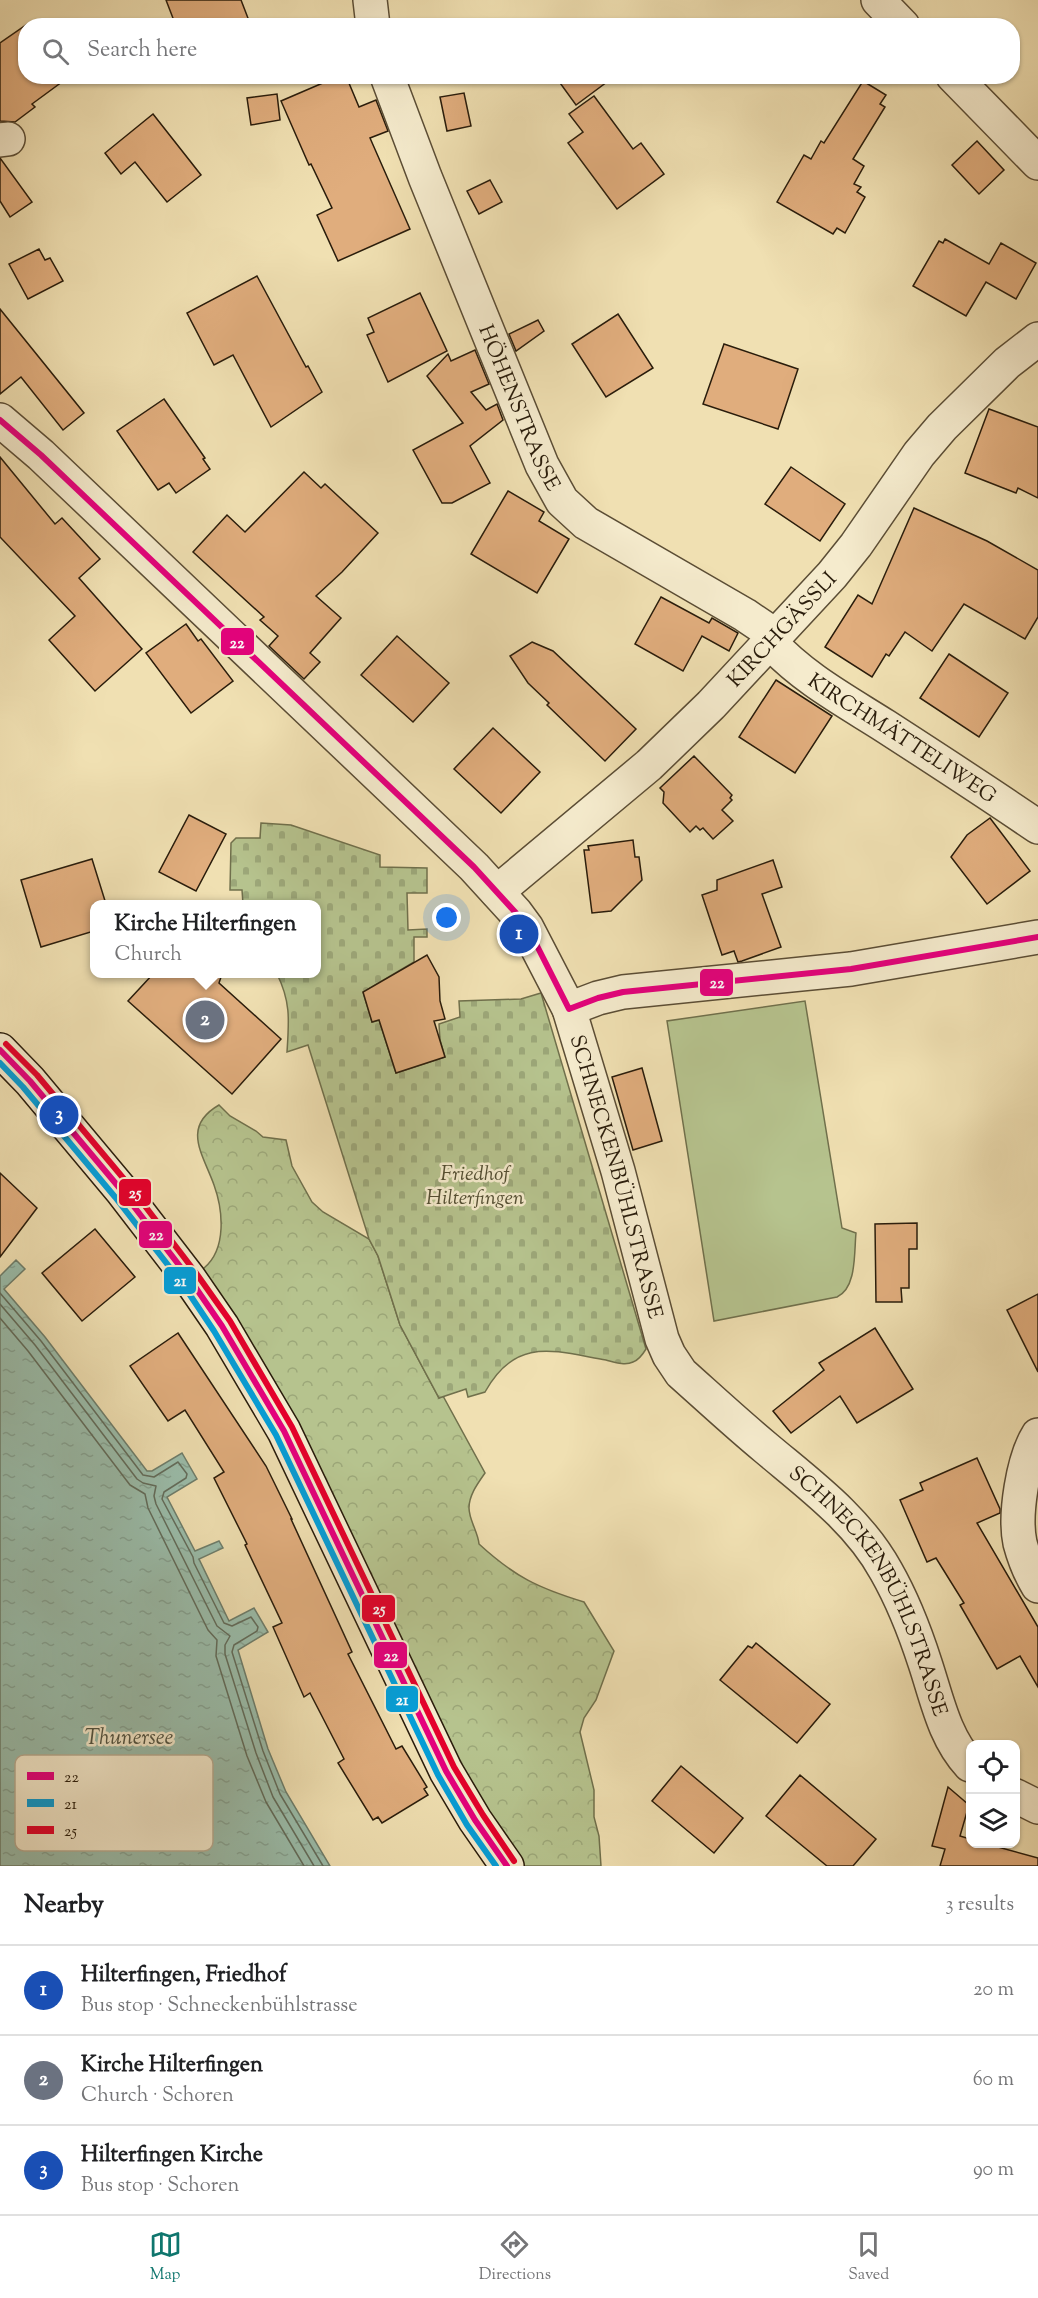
<!DOCTYPE html>
<meta charset="utf-8">
<style>
:root{--surface:#fff;--page:#f6f6f6;--text:#202124;--muted:#757577;--line:#e0e0e0;--accent:#0f766e}
body{margin:0;font-family:"Sorts Mill Goudy",serif;background:var(--page);color:var(--text)}
.controls{position:absolute;right:18px;bottom:18px;display:grid;overflow:hidden;border-radius:12px;box-shadow:0 2px 4px #0004}
.controls button{width:54px;height:54px;display:grid;place-items:center;padding:0;border:0;border-bottom:2px solid var(--line);background:var(--surface);color:var(--text);font:30px sans-serif}
.you{position:absolute;left:447px;top:918px;width:21px;height:21px;margin:-15px;border:4px solid #fff;border-radius:50%;background:#1a73e8;box-shadow:0 0 0 9px #1a73e833}
.badge{display:grid;place-items:center;width:39px;height:39px;border-radius:50%;background:var(--accent);color:#fff;font-size:20px;font-weight:700}
.pin{position:absolute;translate:-50% -50%;border:3px solid #fff;box-shadow:0 2px 6px #0006}
.popup{position:absolute;left:90px;top:900px;width:231px;height:78px;box-sizing:border-box;display:grid;place-content:center;border-radius:12px;background:var(--surface);filter:drop-shadow(0 2px 4px #0005);font-size:20px;white-space:nowrap;color:var(--muted)}
.popup b{font-size:22px;color:var(--text)}
.popup::after{content:'';position:absolute;left:50%;top:100%;margin-left:-12px;border:12px solid transparent;border-top-color:var(--surface)}
.list{margin:0;padding:0;list-style:none}
h2{display:flex;justify-content:space-between;align-items:center;height:78px;margin:0;padding:0 24px;font-size:26px}
h2 small{font-size:20px;font-weight:400;color:var(--muted)}
.list li{display:grid;grid-template-columns:39px 1fr auto;gap:18px;align-items:center;box-sizing:border-box;height:90px;padding:0 24px;border-top:2px solid var(--line)}
.list b{display:block;font-size:22px;white-space:nowrap}
.list p{margin:0;font-size:20px;white-space:nowrap;color:var(--muted)}
.list em{font-size:20px;font-style:normal;color:var(--muted)}
.icon{flex:none;width:33px;height:33px;fill:none;stroke:currentColor;stroke-width:2;stroke-linecap:round;stroke-linejoin:round}
.map{position:relative;flex:none;width:1038px;height:1866px;overflow:hidden}
.search{position:absolute;background:var(--surface);box-shadow:0 2px 4px #0004;left:18px;right:18px;top:18px;height:66px;display:flex;align-items:center;gap:15px;box-sizing:border-box;padding:0 21px;border-radius:24px;color:var(--muted);font-size:22px}
.sheet{height:348px;background:var(--surface)}
nav{display:flex;justify-content:space-around;align-items:center;box-sizing:border-box;height:84px;border-top:2px solid var(--line);background:var(--surface);font-size:16px;color:var(--muted)}
nav a{display:grid;justify-items:center;gap:3px}
nav .on{color:var(--accent)}
.map>svg:first-child{display:block}
.forest{fill:url(#forest-crowns);stroke:#70704c;stroke-width:1.5}
.cemetery{fill:url(#cemetery-stones);stroke:#70704c;stroke-width:1.5}
.garden{fill:#b6c38e;stroke:#70704c;stroke-width:1.5}
.water{fill:url(#water-ripples);stroke:#6d7d6b;stroke-width:1.5}
.lines{fill:none;stroke-linecap:round;stroke-linejoin:round}
.shore{stroke:#626c5b;stroke-width:1.5}
.building{fill:#e0ad7d;stroke:#291c0b;stroke-width:1.5}
.minor-casing{stroke:#5b4d35;stroke-width:36}
.secondary-casing{stroke:#291c0b;stroke-width:36}
.minor{stroke:#f5ebcd;stroke-width:33}
.secondary{stroke:#f5ebcd;stroke-width:33}
.bus-1-casing{stroke:#f5ebcd;stroke-width:10}
.bus-2-casing{stroke:#f5ebcd;stroke-width:10}
.bus-3-casing{stroke:#f5ebcd;stroke-width:10}
.bus-1{stroke:#e5007d;stroke-width:6}
.bus-2{stroke:#049ed8;stroke-width:6}
.bus-3{stroke:#e4002b;stroke-width:6}
.labels{text-anchor:middle;stroke-width:5;stroke-linejoin:round;paint-order:stroke}
.street-label{font-size:21px;fill:#291c0b;stroke:#f5ebcd}
.park-label{font-size:21px;font-style:italic;fill:#534e32;stroke:#f5ebcd}
.water-label{font-size:22px;font-style:italic;fill:#515443;stroke:#f5ebcd}
.key{fill:#f5ebcd;stroke:#b8ad93;stroke-width:1.5}
.key-label{font-size:16px;fill:#291c0b}
.line-badge{stroke:#f5ebcd;stroke-width:2}
.badge-label{font-size:16px;text-anchor:middle;font-weight:bold;fill:#fff}
</style>
<div class="map">
<svg width="1038" height="1866" viewBox="0 0 1038 1866">
<defs>
<pattern id="forest-crowns" width="20" height="18" patternUnits="userSpaceOnUse" patternTransform="scale(1.5)"><rect width="20" height="18" fill="#b6c38e"/><path d="M2 6a3 3 0 1 1 6 0M12 15a3 3 0 1 1 6 0" fill="none" stroke="#9ca779"/></pattern>
<pattern id="cemetery-stones" width="16" height="16" patternUnits="userSpaceOnUse" patternTransform="scale(1.5)"><rect width="16" height="16" fill="#b6c38e"/><path d="M2 7V4a2 2 0 0 1 4 0v3zM10 15v-3a2 2 0 0 1 4 0v3z" fill="#9ca779"/></pattern>
<pattern id="water-ripples" width="26" height="14" patternUnits="userSpaceOnUse" patternTransform="scale(1.5)"><rect width="26" height="14" fill="#9abdab"/><path d="M2 4q2-2 4 0t4 0M15 11q2-2 4 0t4 0" fill="none" stroke="#85a292"/></pattern>
</defs>
<rect width="100%" height="100%" fill="#f0e0b2"/>
<filter id="stains"><feTurbulence type="fractalNoise" baseFrequency=".00333" numOctaves="4"/><feColorMatrix values="0 0 0 0 .2 0 0 0 0 .09 0 0 0 0 .02 0 0 0 .5 -.17"/></filter>
<radialGradient id="worn" r=".72"><stop offset=".6" stop-color="#630" stop-opacity="0"/><stop offset="1" stop-color="#630" stop-opacity=".3"/></radialGradient>
<path class="forest" d="M219,1105L230,1116L256,1131L263,1137L286,1140L292,1166L312,1202L323,1212L369,1239L378,1256L400,1325L439,1398L443,1396L485,1473C478,1483 469,1495 469,1508C469,1520 478,1532 479,1544C515,1577 538,1588 584,1602L614,1651L596,1700L584,1718L580,1732L594,1790V1817L599,1836L601,1866H507L189,1278C194,1275 200,1272 204,1268C227,1249 223,1210 214,1185C203,1154 181,1127 219,1105Z"/>
<path class="cemetery" d="M261,823L291,825L380,855V867L427,868V893H407L408,930L427,929V937H414V962L363,992L372,1022L379,1020L396,1073L445,1057L440,1040L439,1024L460,1017L459,1001L521,999L541,993L646,1349C643,1354 639,1360 633,1362C625,1366 614,1362 606,1360C554,1351 516,1336 485,1392L468,1397L466,1389L439,1398L400,1325L378,1256L369,1239L308,1045L287,1052C289,1021 291,1002 277,974H316V904H243L242,890H230L231,843L236,838H260Z"/>
<path class="garden" d="M805,1001L842,1228L856,1233C854,1252 857,1288 837,1297L714,1321L667,1021Z"/>
<path class="water" d="M16,1260L25,1269L4,1289L45,1337L147,1471H152L182,1453L197,1479L167,1497L195,1551L219,1541L223,1548L199,1559L229,1621L254,1608L268,1632L238,1650L268,1749L286,1792L330,1866H0V1276Z"/>
<g class="lines">
<g class="shore">
<path d="M0,1293L41,1341L143,1475L154,1477L178,1462L187,1474L186,1478L164,1492L162,1499L193,1557L194,1563L224,1623L232,1626L251,1617L258,1627L257,1631L234,1645L232,1652L263,1751L280,1794L323,1866"/>
<path d="M0,1304L35,1345L137,1479L143,1483L156,1486L154,1496L156,1504L217,1626L230,1636L225,1645V1654L256,1753L273,1797L314,1866"/>
<path d="M0,1318L28,1351L130,1485L145,1494L148,1508L208,1630L217,1640L216,1656L247,1756L266,1802L304,1866"/>
</g>
</g>
<g class="building">
<path d="M166,0H241L251,26H176Z"/>
<path d="M26,25V76H70L32,104L35,107L15,122L0,121V43Z"/>
<path d="M339,76H346L359,107L376,100L388,131L370,138L410,229L338,261L317,215L332,208L311,164L309,165L281,101Z"/>
<path d="M555,76H615L576,105Z"/>
<path d="M863,81L886,95L880,104L885,107L853,159L864,166L854,184L861,187L857,192L865,197L845,233L837,228L833,234L777,202L804,155L811,159L821,141L824,143Z"/>
<path d="M464,93L471,126L447,131L440,97Z"/>
<path d="M277,94L280,120L251,125L247,98Z"/>
<path d="M594,96L633,149L641,143L664,174L617,209L568,143L583,132L569,114Z"/>
<path d="M153,114L201,175L167,202L135,162L121,174L105,153Z"/>
<path d="M977,141L1004,170L979,194L952,165Z"/>
<path d="M0,158L32,202L10,217L0,201Z"/>
<path d="M490,180L502,202L479,214L467,191Z"/>
<path d="M945,239L989,264L1001,243L1036,263L1016,299L986,282L966,316L913,286L939,241L943,243Z"/>
<path d="M39,249L45,260L50,258L63,281L28,299L9,264Z"/>
<path d="M257,276L306,367L308,366L322,392L271,427L233,355L214,365L187,313Z"/>
<path d="M420,293L447,351L388,382L367,335L374,332L368,318Z"/>
<path d="M0,309L84,413L63,430L21,377L0,394Z"/>
<path d="M618,314L653,368L606,397L572,344Z"/>
<path d="M538,320L544,331L516,351L509,334Z"/>
<path d="M724,344L798,369L778,429L703,404Z"/>
<path d="M475,350L489,384L471,392L486,410L497,404L503,420L470,446L490,483L452,503H442L413,450L463,423L427,376L448,354L451,361Z"/>
<path d="M164,399L205,458L203,459L210,469L176,493L169,483L158,490L117,431Z"/>
<path d="M989,409L1038,427V498L1018,488L1016,493L965,473Z"/>
<path d="M0,457L55,524L62,518L100,559L79,578L142,649L95,691L49,640L75,616L0,537Z"/>
<path d="M791,467L845,504L820,541L765,504Z"/>
<path d="M304,472L321,488L325,484L378,533L342,572L316,596L341,618L310,653L320,662L304,679L269,646L278,636L260,620L264,617L193,552L227,515L245,532Z"/>
<path d="M508,491L544,512L539,521L569,539L537,593L471,554Z"/>
<path d="M914,508L987,541L1038,570V617L1025,639L964,604L932,651L905,632L889,656L886,654L872,677L825,647L858,595L872,604Z"/>
<path d="M661,597L709,623L712,618L738,633L729,651L702,636L683,671L635,644Z"/>
<path d="M186,624L198,641L201,639L233,681L191,713L146,653Z"/>
<path d="M397,636L449,683L413,722L361,675Z"/>
<path d="M532,642L553,651L636,729L605,761L547,705L549,703L528,683L510,656Z"/>
<path d="M949,654L1008,693L979,737L920,698Z"/>
<path d="M776,680L832,716L795,773L739,737Z"/>
<path d="M493,728L540,772L501,813L454,769Z"/>
<path d="M694,756L732,795L730,798L732,800L722,810L733,821L713,839L703,828L700,830L696,826L690,832L663,803L664,792L660,788Z"/>
<path d="M189,815L226,834L196,891L159,872Z"/>
<path d="M990,818L1030,871L987,904L951,857L967,835Z"/>
<path d="M633,840L635,857H639L642,880L611,911L592,913L584,850H589L588,846Z"/>
<path d="M92,859L106,904H94V931L41,947L21,880Z"/>
<path d="M773,860L782,887L762,894L781,947L742,961L738,962L734,951L722,955L702,895L717,890V880Z"/>
<path d="M427,955L439,977L440,1001L445,1019L434,1021L445,1057L396,1073L379,1020L372,1022L363,992Z"/>
<path d="M153,974H222L219,983L281,1039L232,1094L128,1001Z"/>
<path d="M642,1068L662,1141L633,1150L612,1077Z"/>
<path d="M0,1173L37,1208L0,1257Z"/>
<path d="M917,1223V1249H909V1288H901L902,1302H876L875,1224Z"/>
<path d="M95,1229L135,1277L82,1321L42,1273Z"/>
<path d="M1038,1294V1372L1007,1310Z"/>
<path d="M875,1328L913,1389L857,1423L840,1396L791,1433L773,1411L824,1370L819,1363Z"/>
<path d="M178,1333L266,1466L292,1519H291L352,1652L348,1654L396,1749L402,1746L427,1787L424,1789L428,1795L382,1823L378,1817L373,1820L338,1763L344,1759L310,1693L304,1697L273,1627L282,1623L245,1545L247,1544L214,1478L224,1472L185,1410L168,1421L130,1366Z"/>
<path d="M977,1458L1000,1509V1513L977,1523L1038,1627V1687L1020,1656L997,1669L960,1605L964,1603L936,1558L927,1562L900,1500L923,1490L920,1483Z"/>
<path d="M756,1643L830,1704L797,1743L720,1680L748,1646L752,1648Z"/>
<path d="M681,1766L743,1818L714,1853L652,1801Z"/>
<path d="M800,1775L876,1839L853,1866H827L766,1816Z"/>
<path d="M948,1787L969,1805L960,1836L970,1839V1844H987L1038,1858V1866H940L945,1849L932,1846Z"/>
</g>
<g class="lines">
<defs>
<g id="minor">
<path d="M370,0L373,26"/>
<path d="M878,0L903,26"/>
<path id="s1" d="M387,76L425,177L542,465L562,501L586,523L745,615L776,636"/>
<path d="M953,76L1038,163"/>
<path d="M0,140L8,139"/>
<path id="s2" d="M0,420L41,455L474,867L516,913L527,928L569,1009L618,1171L662,1339L669,1355L681,1373C709,1398 737,1424 766,1448C810,1485 858,1520 886,1571C902,1599 915,1632 925,1663C937,1699 944,1737 970,1765"/>
<path id="s3" d="M770,642C803,678 844,700 885,726C936,759 987,792 1038,827"/>
<path id="s4" d="M497,892L649,765L711,705L832,575L856,545L919,454L942,427L1007,363L1038,339"/>
<path d="M569,1009L598,998L623,992L851,969L1038,937"/>
<path d="M1038,1435C1023,1459 1014,1515 1020,1543C1024,1558 1030,1573 1038,1586"/>
<path d="M1016,1796L1038,1807"/>
</g>
<path id="secondary" d="M0,1050L30,1081L122,1191L189,1278L222,1326L284,1431L446,1771L475,1820L507,1866"/>
</defs>
<use href="#minor" class="minor-casing"/>
<use href="#secondary" class="secondary-casing"/>
<use href="#minor" class="minor"/>
<use href="#secondary" class="secondary"/>
<defs>
<g id="bus-1">
<path d="M0,420L41,455L474,867L516,913L530,932L569,1009L598,998L623,992L851,969L1038,937"/>
<path d="M0,1050L30,1081L122,1191L189,1278L222,1326L284,1431L446,1771L475,1820L507,1866"/>
</g>
<path id="bus-2" d="M0,1063L23,1087L115,1197L182,1283L214,1331L276,1435L438,1775L467,1825L496,1866"/>
<path id="bus-3" d="M6,1044L37,1075L129,1185L196,1273L230,1321L292,1427L454,1767L483,1815L514,1861"/>
</defs>
<use href="#bus-1" class="bus-1-casing"/>
<use href="#bus-2" class="bus-2-casing"/>
<use href="#bus-3" class="bus-3-casing"/>
<use href="#bus-1" class="bus-1"/>
<use href="#bus-2" class="bus-2"/>
<use href="#bus-3" class="bus-3"/>
</g>
<g class="labels">
<g class="street-label">
<text dy="7" stroke="none"><textPath href="#s1" startOffset="357">HÖHENSTRASSE</textPath></text>
<text dy="7" stroke="none"><textPath href="#s4" startOffset="388">KIRCHGÄSSLI</textPath></text>
<text dy="7" stroke="none"><textPath href="#s3" startOffset="164">KIRCHMÄTTELIWEG</textPath></text>
<text dy="7" stroke="none"><textPath href="#s2" startOffset="998">SCHNECKENBÜHLSTRASSE</textPath></text>
<text dy="7" stroke="none"><textPath href="#s2" startOffset="1500">SCHNECKENBÜHLSTRASSE</textPath></text>
</g>
<g class="park-label">
<text x="475" y="1180">Friedhof<tspan x="475" dy="24">Hilterfingen</tspan></text>
</g>
<g class="water-label">
<text x="129" y="1744">Thunersee</text>
</g>
</g>
<rect x="15" y="1755" width="198" height="96" rx="9" class="key"/>
<rect x="27" y="1772" width="27" height="8" fill="#e5007d"/>
<rect x="27" y="1799" width="27" height="8" fill="#049ed8"/>
<rect x="27" y="1826" width="27" height="8" fill="#e4002b"/>
<g class="key-label">
<text x="64" y="1782">22</text>
<text x="64" y="1809">21</text>
<text x="64" y="1836">25</text>
</g>
<g class="line-badge">
<rect x="220" y="627" width="35" height="29" rx="6" fill="#e5007d"/>
<rect x="699" y="968" width="35" height="29" rx="6" fill="#e5007d"/>
<rect x="118" y="1178" width="34" height="29" rx="6" fill="#e4002b"/>
<rect x="138" y="1220" width="35" height="29" rx="6" fill="#e5007d"/>
<rect x="163" y="1266" width="34" height="29" rx="6" fill="#049ed8"/>
<rect x="361" y="1594" width="35" height="29" rx="6" fill="#e4002b"/>
<rect x="373" y="1641" width="35" height="28" rx="6" fill="#e5007d"/>
<rect x="385" y="1685" width="34" height="28" rx="6" fill="#049ed8"/>
</g>
<g class="badge-label">
<text x="237" y="648">22</text>
<text x="717" y="988">22</text>
<text x="135" y="1198">25</text>
<text x="156" y="1240">22</text>
<text x="180" y="1286">21</text>
<text x="379" y="1614">25</text>
<text x="391" y="1661">22</text>
<text x="402" y="1705">21</text>
</g>
<rect width="100%" height="100%" filter="url(#stains)"/>
<rect width="100%" height="100%" fill="url(#worn)"/>
</svg>
<div class="controls">
<button><svg class="icon" aria-label="locate" viewBox="0 0 24 24"><circle cx="12" cy="12" r="6"/><path d="M12 2v4M12 18v4M2 12h4M18 12h4"/></svg></button>
<button><svg class="icon" aria-label="layers" viewBox="0 0 24 24"><path d="M12 4l9 5-9 5-9-5zM3 14l9 5 9-5"/></svg></button>
</div>
<div class="you"></div>
<div class="pin badge" style="left:519px;top:934px;background:#1a4fb4">1</div>
<div class="pin badge" style="left:205px;top:1020px;background:#6b7280">2</div>
<div class="popup"><b>Kirche Hilterfingen</b>Church</div>
<div class="pin badge" style="left:59px;top:1115px;background:#1a4fb4">3</div>
<div class="search"><svg class="icon" aria-label="search" viewBox="0 0 24 24"><circle cx="10" cy="10" r="6"/><path d="M15 15l6 6"/></svg>Search here</div>
</div>
<section class="sheet">
<h2>Nearby<small>3 results</small></h2>
<ul class="list">
<li><span class="badge" style="background:#1a4fb4">1</span><div><b>Hilterfingen, Friedhof</b><p>Bus stop · Schneckenbühlstrasse</p></div><em>20 m</em></li>
<li><span class="badge" style="background:#6b7280">2</span><div><b>Kirche Hilterfingen</b><p>Church · Schoren</p></div><em>60 m</em></li>
<li><span class="badge" style="background:#1a4fb4">3</span><div><b>Hilterfingen Kirche</b><p>Bus stop · Schoren</p></div><em>90 m</em></li>
</ul>
</section>
<nav>
<a class="on"><svg class="icon" aria-label="map" viewBox="0 0 24 24"><path d="M3 6l6-2 6 2 6-2v14l-6 2-6-2-6 2zM9 4v14M15 6v14"/></svg>Map</a>
<a><svg class="icon" aria-label="directions" viewBox="0 0 24 24"><path d="M12 3l9 9-9 9-9-9zM9 14v-3h6M13 9l2 2-2 2"/></svg>Directions</a>
<a><svg class="icon" aria-label="saved" viewBox="0 0 24 24"><path d="M7 4h10v16l-5-4-5 4z"/></svg>Saved</a>
</nav>
